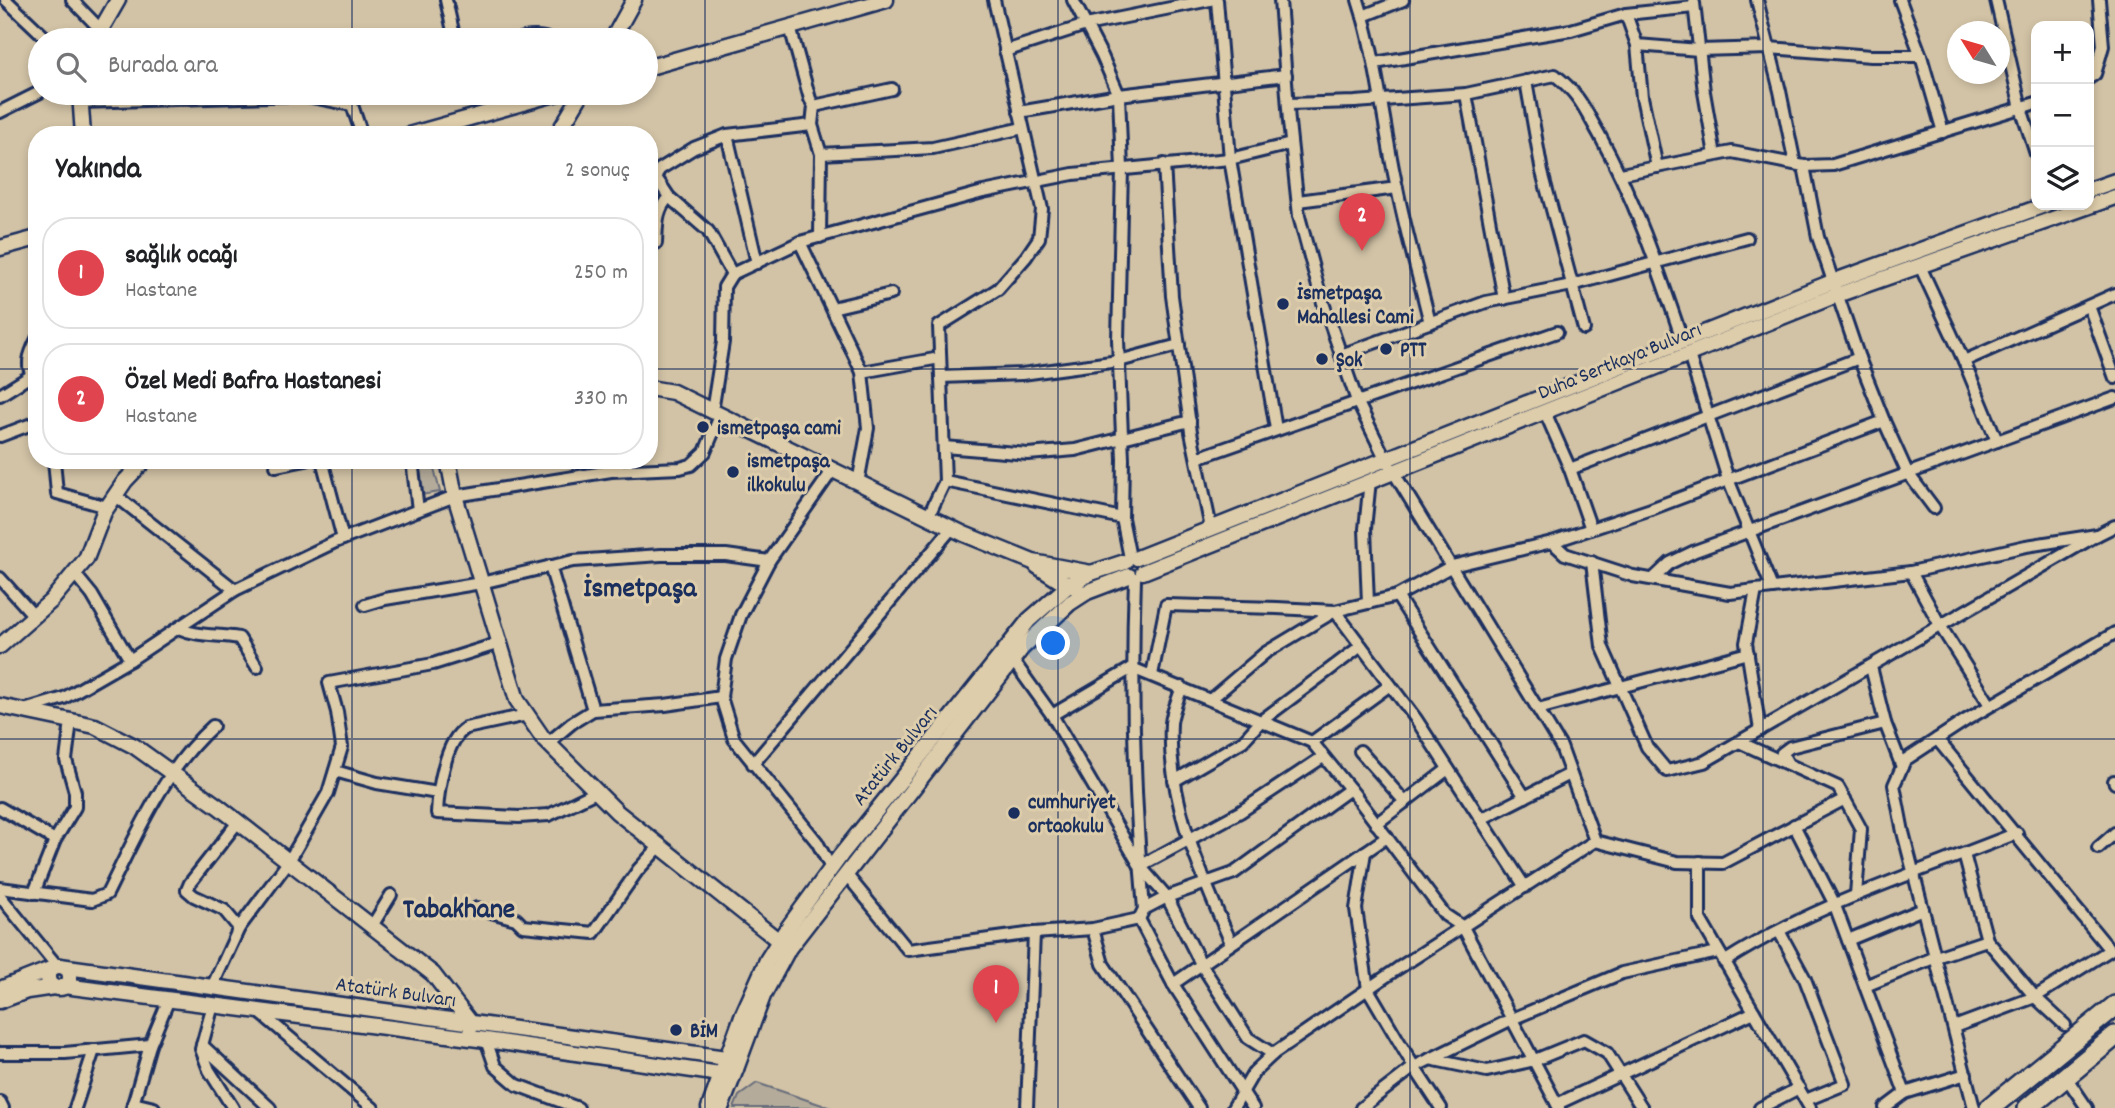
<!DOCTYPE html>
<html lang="tr">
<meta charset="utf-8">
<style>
:root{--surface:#fff;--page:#f6f6f6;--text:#202124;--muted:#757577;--line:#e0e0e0;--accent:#ea580c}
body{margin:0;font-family:Dekko,sans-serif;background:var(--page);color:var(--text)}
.controls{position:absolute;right:21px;top:21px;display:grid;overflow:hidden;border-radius:14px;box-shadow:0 4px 10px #0003}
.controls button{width:63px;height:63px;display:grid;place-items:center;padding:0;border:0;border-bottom:2px solid var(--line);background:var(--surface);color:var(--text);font:35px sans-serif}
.compass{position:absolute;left:1947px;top:21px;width:63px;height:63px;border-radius:50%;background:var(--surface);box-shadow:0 4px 10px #0003;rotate:307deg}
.you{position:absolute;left:1054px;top:644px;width:24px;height:24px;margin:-18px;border:5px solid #fff;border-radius:50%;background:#1a73e8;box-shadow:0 0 0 10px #1a73e833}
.badge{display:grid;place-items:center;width:46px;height:46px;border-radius:50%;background:var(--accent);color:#fff;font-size:23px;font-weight:700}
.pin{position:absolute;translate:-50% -58px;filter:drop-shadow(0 2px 4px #0008)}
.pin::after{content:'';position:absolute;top:37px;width:24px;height:21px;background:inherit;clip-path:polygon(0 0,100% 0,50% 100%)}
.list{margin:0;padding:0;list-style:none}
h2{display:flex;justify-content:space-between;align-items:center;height:91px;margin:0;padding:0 28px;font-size:30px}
h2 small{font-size:23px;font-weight:400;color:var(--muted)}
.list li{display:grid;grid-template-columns:46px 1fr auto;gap:21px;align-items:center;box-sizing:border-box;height:112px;margin:0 14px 14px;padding:0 14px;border:2px solid var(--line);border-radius:28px}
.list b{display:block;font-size:26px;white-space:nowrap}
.list p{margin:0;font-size:23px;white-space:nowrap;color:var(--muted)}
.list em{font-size:23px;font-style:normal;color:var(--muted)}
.icon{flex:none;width:38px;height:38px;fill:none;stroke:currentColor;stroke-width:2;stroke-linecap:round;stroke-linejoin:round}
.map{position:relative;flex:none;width:2115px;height:1108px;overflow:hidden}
.search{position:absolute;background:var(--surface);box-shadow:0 4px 10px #0003;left:28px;top:28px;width:630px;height:77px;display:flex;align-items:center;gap:18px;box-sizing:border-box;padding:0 24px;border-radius:38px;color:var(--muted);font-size:26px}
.panel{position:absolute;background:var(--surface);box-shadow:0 4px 10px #0003;left:28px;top:126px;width:630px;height:343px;border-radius:28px}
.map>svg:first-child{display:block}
.green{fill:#b4ab9a;stroke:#686d7c;stroke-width:2}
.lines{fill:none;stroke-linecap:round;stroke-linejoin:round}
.street-casing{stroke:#1b2f5e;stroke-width:16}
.secondary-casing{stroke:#1b2f5e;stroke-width:19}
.highway-casing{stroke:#1b2f5e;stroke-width:24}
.street{stroke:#decdaa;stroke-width:10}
.secondary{stroke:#decdaa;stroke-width:14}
.highway{stroke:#decdaa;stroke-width:19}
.grid{fill:none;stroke:#1b2f5e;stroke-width:2;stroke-opacity:0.55}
.poi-dot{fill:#1b2f5e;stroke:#decdaa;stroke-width:2.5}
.labels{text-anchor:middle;stroke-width:6;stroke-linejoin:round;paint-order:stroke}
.poi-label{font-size:21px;font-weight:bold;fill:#1b2f5e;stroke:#decdaa;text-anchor:start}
.street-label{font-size:21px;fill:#1b2f5e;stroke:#decdaa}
.district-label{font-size:28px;font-weight:bold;fill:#1b2f5e;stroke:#decdaa}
</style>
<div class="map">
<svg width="2115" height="1108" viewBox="0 0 2115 1108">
<rect width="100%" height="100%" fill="#d2c3a6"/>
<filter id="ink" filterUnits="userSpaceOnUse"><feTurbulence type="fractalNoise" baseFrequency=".0143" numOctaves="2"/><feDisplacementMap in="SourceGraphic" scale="14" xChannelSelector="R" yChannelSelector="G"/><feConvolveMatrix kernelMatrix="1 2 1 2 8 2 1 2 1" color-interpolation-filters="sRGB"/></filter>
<g filter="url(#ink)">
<g class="green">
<path d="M416,460H432L440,492L420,495Z"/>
<path d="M74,974L443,1025L444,1027L74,981Z"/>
<path d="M499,1031L712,1062L710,1065L499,1037Z"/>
<path d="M757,1083L831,1108H734L739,1096Z"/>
</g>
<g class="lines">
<defs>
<g id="street">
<path d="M6,0L48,40"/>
<path d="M72,0L101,30"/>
<path d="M446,0L455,40"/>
<path d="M1073,0L1102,56L1119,95L1122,169L1118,340L1123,459L1122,518L1130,558"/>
<path d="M1217,0L1230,159L1276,429"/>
<path d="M1280,0L1289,122L1299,216L1320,294L1357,401L1385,458L1561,747L1595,841L1677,862L1723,863L1845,799"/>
<path d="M1358,0C1378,62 1383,125 1397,188C1406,233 1419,278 1430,323"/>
<path d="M1757,0L1780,91L1795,164"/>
<path d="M1900,0L1921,56L1943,132"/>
<path d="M1996,0L2021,108L2036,154"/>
<path d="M1694,3L1704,92L1715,155"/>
<path d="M1626,14L1637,45L1699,50L1769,48L1871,56H1921"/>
<path d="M1363,16L1403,0"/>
<path d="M790,27L810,99L814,106L812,125L821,154L820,237"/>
<path d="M519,40C526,36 543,36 550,40"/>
<path d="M1637,45L1642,97L1657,167"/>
<path d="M1005,51L1086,25L1210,0"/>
<path d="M1375,63L1571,30L1626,14L1694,7"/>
<path d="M2089,78L2095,74L2103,46L2099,0"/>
<path d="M1526,81L1542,172L1584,329"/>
<path d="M1466,94L1504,299"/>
<path d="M81,102L302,95L352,105L362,135"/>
<path d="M1288,104L1355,102L1466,94L1555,75C1579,94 1584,108 1599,134C1635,199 1659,271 1683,342"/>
<path d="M814,106L892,89"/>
<path d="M0,112L40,92"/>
<path d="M1019,112L1119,95L1286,75"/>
<path d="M727,135L757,263"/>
<path d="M821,154L933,148L1023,128"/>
<path d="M1164,164L1172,296L1191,432L1211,528"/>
<path d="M1804,166L1818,237L1859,358L1884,421L1907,472L1934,508"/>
<path d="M1621,174L1732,152L1804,166L1833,165L2036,103"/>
<path d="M1298,201L1397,188"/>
<path d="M800,242L862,372L868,428L858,483"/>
<path d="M649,245L656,243C657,225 656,210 669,197"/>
<path d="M1920,266L1964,361L1997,441"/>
<path d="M732,274L800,242L983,192L1073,174L1230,159L1291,144"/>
<path d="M2089,306L2115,378"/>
<path d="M832,308L891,294"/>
<path d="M37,339C30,353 23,368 37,380"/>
<path d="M1341,355L1486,302L1572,285L1747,238"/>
<path d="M1689,355L1728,479L1772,588"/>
<path d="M1964,361L2115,294"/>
<path d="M862,372L940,358"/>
<path d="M941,377L1022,374L1119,361L1179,345"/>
<path d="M0,395L32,375"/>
<path d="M712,412L723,342L724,287L732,274L708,231L669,197L655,176L660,169L694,148L727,135L812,125"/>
<path d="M1545,412L1570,469L1591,529"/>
<path d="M0,436L37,422"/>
<path d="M944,447L1028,454L1075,450L1190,421"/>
<path d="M1197,458L1557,332"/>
<path d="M54,460L57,493L107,507"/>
<path d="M322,460L343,539"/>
<path d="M412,460L418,510"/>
<path d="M276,466L306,460"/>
<path d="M1570,469L1859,358"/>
<path d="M945,481L1122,518"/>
<path d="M115,495L235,590"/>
<path d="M928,517L945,481L939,326L998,289L1026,257L1039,238L1042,209L994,0"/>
<path d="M1552,542L1565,554L1633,576L1730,593L1911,572L2026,546L2097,535L2115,526"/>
<path d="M1592,562L1602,646L1647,747L1667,771L1704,762L2097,535"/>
<path d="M550,566L593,710"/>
<path d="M1911,572L1941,627L1990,705"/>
<path d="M74,573L92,595L130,660"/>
<path d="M0,578L34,616"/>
<path d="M1653,579L1670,563L1695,551L2115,398"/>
<path d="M1756,590L1746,643L1760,730"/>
<path d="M1397,596L1525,797"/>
<path d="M1368,603L1365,529L1370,480"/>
<path d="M365,605L385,599L481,583L573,561L661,555H726L769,561"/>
<path d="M178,628C199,637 217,634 239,638L257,667"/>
<path d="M1012,659L1052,715L1140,866L1167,897L1201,964L1248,1038L1273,1054"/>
<path d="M1871,667L1885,723L1902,767"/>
<path d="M1152,675L1166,605L1277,608L1335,611L1416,719L1525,887"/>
<path d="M1182,687C1178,699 1172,712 1171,723C1167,802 1201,873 1231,943"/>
<path d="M1211,699L1265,653L1335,611L1397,596L1452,566L1552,542L1651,509L1884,421"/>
<path d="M1538,709L1748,653"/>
<path d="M24,710L64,698L130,660L235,590L335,542L455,496L611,471L680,468L691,465L705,452L720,416"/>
<path d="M527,715L466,728C445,740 438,790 437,813L519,817L549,815L596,792"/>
<path d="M1052,715L1132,668L1312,742L1355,795L1445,915L1463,927L1559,1108"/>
<path d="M1937,739L2110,950L2035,997L1954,1027"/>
<path d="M1312,742L1390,685"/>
<path d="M1739,742L1838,787L1861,829L1856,895"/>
<path d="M548,743L572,723L593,710L665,705L721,697"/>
<path d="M1360,751L1405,802"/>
<path d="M753,764L952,528"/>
<path d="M1788,764L1782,753L1790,747L1885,723"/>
<path d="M335,771L377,783L438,793"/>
<path d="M1174,781L1243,741L1261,721L1361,646"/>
<path d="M2114,781L2115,783"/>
<path d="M0,808L55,840"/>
<path d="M1481,819L1570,774"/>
<path d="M238,822L190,883L187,890L194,896L224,910L239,928"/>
<path d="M1376,824L1448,769"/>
<path d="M1794,825L1834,903L1905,1093"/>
<path d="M2098,848L2115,833"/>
<path d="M1365,852L1356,909L1368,989L1414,1067L1441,1108"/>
<path d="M1964,854L1987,940L2035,997L2065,1025"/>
<path d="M1700,862V919L1810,1108"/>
<path d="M1140,866L1240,812L1323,757"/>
<path d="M831,868L817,842L734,739L721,697L726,659L741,615L769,561L832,471"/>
<path d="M846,874L908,950L1034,933L1093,929L1139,919L1144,909C1134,798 1131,688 1135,578"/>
<path d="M0,888L92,900L107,894C137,834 163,771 213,726"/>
<path d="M34,893L55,840L75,807V792L66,760L71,721"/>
<path d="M0,896L57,966"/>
<path d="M477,908L516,919L523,926L594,933L638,870L660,846"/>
<path d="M1144,909L1167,897L1234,873L1350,789"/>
<path d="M1139,919L1173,984L1253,1108"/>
<path d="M372,926L391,895"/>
<path d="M1093,929L1103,964L1199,1108"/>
<path d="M1779,931L1805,979L1845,1084L1806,1100"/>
<path d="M1848,940L1923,909"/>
<path d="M1724,962C1814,904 1918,873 2017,833"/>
<path d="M1173,984L1387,837"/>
<path d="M1865,986L1936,957L1987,940"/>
<path d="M212,987L239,928L289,861L328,793L342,747L337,712L329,683L433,664L500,643"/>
<path d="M213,1005L201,1049L209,1070L233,1108"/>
<path d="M258,1011L373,1108"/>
<path d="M486,1040L495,1066L517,1085L578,1108"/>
<path d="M202,1045L270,1108"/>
<path d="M0,1053H65L150,1045"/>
<path d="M1430,1059L1487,1071L1535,1060L1584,1040L1607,1053L1642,1108"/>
<path d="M2066,1077L2087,1108"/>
<path d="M0,1102L3,1108"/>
<path d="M133,1103L154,1108"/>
<path d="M1557,1104L1754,1012"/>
<path d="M75,1108L94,1050"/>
<path d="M132,1108L150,1045L169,999"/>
<path d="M1027,1108L1034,933"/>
<path d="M1233,1108L1254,1072L1273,1054L1397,969L1595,841"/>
<path d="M1361,1108L1414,1067L1512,1019L1622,973L1718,952"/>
<path d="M1760,1108L1799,1088"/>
<path d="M1885,1108L1905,1093L1966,1074"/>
<path d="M1974,1108L1903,832L1894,785L1905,760L1966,720L2115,633"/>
</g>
<g id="secondary">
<path d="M95,40L118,0"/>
<path d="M612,40L634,0"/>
<path d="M646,68L886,0"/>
<path d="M80,93L83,135"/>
<path d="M409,135L558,93"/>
<path d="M557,135L582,93"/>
<path d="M2089,190L2115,181"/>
<path d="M0,248L37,238"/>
<path d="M649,388L673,392L964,534L1033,562L1091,573"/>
<path d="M448,460L455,496L517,700L543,738L617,812L784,945"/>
<path d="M1137,558L1832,282L2045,205"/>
<path d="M1037,566L1057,579L1077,588"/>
<path d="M1143,572L1837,295L2115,197"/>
<path d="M0,646L51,601L86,559L104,512L125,481L145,460"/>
<path d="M0,706L95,726L134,746L219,807L433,974L470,1022L471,1027"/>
<path d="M60,966L726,1058L736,1069L721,1108"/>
<circle cx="59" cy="977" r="11"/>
<path d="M64,986L486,1040L720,1074L736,1069L763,996L789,948L1022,648L1070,603L1087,592L1129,576"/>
<path d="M0,989L53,968"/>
<path d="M0,1001L27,991L54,987"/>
<path d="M709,1108L742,1016L767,960L784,933L841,855L1029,620L1069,585L1091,573L1125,562"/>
</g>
<g id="highway">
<path d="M1990,1108L2115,1006"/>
<path d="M2028,1108L2115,1036"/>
</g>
</defs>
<use href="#street" class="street-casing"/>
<use href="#secondary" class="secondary-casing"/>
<use href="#highway" class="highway-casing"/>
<use href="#street" class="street"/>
<use href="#secondary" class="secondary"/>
<use href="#highway" class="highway"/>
</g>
</g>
<path class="grid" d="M352,0V40M705,0V1108M1058,0V1108M1410,0V1108M1763,0V1108M352,93V135M0,369H37M649,369H2115M352,460V1108M0,739H2115"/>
<g class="poi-dot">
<circle cx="1283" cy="304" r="7"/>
<circle cx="1386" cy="349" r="7"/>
<circle cx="1322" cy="359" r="7"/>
<circle cx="703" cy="427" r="7"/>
<circle cx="733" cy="472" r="7"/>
<circle cx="1014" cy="813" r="7"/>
<circle cx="676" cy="1030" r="7"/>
</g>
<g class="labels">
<g class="poi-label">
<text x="1297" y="299">İsmetpaşa<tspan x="1297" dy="24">Mahallesi Cami</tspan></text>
<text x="1400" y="356">PTT</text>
<text x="1336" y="366">Şok</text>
<text x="717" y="434">ismetpaşa cami</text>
<text x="747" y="467">ismetpaşa<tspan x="747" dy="24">ilkokulu</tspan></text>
<text x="1028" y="808">cumhuriyet<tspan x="1028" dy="24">ortaokulu</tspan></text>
<text x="690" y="1037">BİM</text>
</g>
<g class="street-label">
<text transform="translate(1619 360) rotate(-22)" y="7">Duha Sertkaya Bulvarı</text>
<text transform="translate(894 755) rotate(-51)" y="7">Atatürk Bulvarı</text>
<text transform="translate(396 991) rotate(8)" y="7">Atatürk Bulvarı</text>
</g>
<g class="district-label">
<text x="640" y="596">İsmetpaşa</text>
<text x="459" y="917">Tabakhane</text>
</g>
</g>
</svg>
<div class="controls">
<button>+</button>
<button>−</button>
<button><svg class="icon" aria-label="layers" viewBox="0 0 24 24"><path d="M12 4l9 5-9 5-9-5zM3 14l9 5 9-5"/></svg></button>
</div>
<svg class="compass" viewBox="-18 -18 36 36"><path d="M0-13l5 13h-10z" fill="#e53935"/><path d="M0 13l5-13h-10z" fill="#757577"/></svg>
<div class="you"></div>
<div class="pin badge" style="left:996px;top:1023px;background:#e0444e">1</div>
<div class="pin badge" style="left:1362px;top:251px;background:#e0444e">2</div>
<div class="search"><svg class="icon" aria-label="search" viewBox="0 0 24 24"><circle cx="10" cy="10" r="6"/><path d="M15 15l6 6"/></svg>Burada ara</div>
<section class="panel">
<h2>Yakında<small>2 sonuç</small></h2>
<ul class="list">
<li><span class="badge" style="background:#e0444e">1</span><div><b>sağlık ocağı</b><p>Hastane</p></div><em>250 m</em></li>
<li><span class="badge" style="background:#e0444e">2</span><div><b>Özel Medi Bafra Hastanesi</b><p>Hastane</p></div><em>330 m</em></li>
</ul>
</section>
</div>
